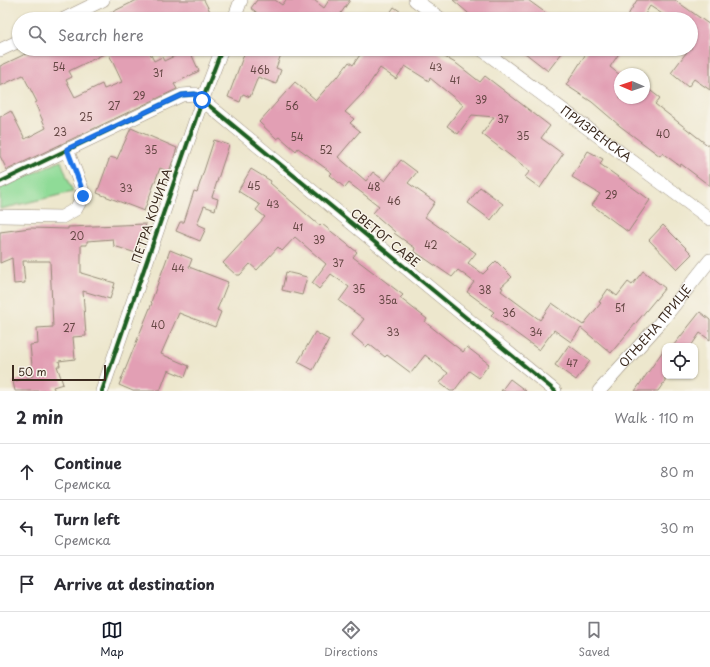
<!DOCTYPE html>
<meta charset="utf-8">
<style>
:root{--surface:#fff;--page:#f7f7f7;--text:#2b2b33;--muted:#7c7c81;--line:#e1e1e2;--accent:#111827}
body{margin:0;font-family:"Playpen Sans",sans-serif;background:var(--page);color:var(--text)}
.controls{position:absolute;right:12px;bottom:12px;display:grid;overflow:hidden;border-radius:8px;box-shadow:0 1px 3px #0004}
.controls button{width:36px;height:36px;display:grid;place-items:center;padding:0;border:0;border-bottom:1px solid var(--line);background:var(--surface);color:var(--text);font:20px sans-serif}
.compass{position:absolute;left:614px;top:68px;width:36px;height:36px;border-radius:50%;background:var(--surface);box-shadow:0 1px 3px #0004;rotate:272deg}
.scale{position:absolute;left:12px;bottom:10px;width:94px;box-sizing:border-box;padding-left:4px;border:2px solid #3b2a1e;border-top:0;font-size:11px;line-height:14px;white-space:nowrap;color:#3b2a1e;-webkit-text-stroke:3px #f7f3e8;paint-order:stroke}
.stop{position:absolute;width:12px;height:12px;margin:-9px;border:3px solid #1a73e8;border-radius:50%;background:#fff}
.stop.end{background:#1a73e8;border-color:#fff;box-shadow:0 1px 4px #0008}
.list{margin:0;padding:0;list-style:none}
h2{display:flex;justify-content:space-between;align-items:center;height:52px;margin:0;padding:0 16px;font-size:17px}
h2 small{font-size:13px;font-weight:400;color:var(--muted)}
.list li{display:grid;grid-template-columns:26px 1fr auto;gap:12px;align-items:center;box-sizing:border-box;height:56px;padding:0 16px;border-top:1px solid var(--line)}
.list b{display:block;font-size:15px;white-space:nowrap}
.list p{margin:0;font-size:13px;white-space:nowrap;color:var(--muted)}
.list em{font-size:13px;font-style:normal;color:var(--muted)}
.icon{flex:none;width:22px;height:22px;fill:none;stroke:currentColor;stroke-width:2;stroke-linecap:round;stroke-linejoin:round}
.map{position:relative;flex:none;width:710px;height:391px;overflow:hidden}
.search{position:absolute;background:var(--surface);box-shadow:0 1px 3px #0004;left:12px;right:12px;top:12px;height:44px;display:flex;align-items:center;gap:10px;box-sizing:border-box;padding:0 14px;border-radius:22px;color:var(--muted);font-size:15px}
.sheet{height:220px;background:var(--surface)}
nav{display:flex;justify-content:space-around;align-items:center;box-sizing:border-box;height:56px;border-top:1px solid var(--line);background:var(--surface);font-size:11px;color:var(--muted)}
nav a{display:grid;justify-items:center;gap:2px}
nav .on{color:var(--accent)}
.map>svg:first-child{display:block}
.green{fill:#8fdb97;stroke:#65825a}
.building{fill:#e29fb4;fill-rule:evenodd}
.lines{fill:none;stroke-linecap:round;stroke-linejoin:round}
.minor-casing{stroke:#948876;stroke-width:14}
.minor{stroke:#fff;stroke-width:13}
.cycleway-casing{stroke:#f7f3e8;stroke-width:6}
.cycleway{stroke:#1b5e20;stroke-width:4}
.route{stroke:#1a73e8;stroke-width:5}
.labels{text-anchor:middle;stroke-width:3;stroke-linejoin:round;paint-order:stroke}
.number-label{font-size:10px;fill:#654744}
.street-label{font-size:12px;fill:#3b2a1e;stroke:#f7f3e8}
</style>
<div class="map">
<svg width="710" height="391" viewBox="0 0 710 391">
<rect width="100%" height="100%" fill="#f7f3e8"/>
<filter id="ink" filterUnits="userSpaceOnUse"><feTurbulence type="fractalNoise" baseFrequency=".025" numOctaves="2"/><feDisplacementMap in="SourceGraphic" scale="8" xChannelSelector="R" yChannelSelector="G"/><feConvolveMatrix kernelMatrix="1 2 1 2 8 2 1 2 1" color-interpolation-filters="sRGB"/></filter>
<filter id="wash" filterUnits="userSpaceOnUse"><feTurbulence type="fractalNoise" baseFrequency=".012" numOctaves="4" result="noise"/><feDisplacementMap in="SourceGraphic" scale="16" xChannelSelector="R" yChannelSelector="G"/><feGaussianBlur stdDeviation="0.9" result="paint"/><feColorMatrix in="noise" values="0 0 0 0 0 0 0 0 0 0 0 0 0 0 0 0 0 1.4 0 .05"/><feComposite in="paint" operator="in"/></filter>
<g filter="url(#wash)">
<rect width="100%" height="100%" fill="#ede7cd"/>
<path class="green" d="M61,161L73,192L0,209V188Z"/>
<g id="blocks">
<g class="building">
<path d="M137,0H204L214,19H98Z"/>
<path d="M257,0H275L282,5L286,0H314L324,8L329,0H350L337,19H265L251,8Z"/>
<path d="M453,0H528L554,19H475Z"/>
<path d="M637,0H675L710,25V90L694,79L688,87L671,73L689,49H691V19H670L650,6L642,19H635L628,15Z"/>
<path d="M394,7L411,19H386Z"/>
<path d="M36,49H148L154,61L162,57L164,61L189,49L199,71L174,84L177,89L7,170L0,156V117L11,111L25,139L46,128L35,103L37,102L23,75L0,86V66ZM108,52L122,82L104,89L102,84L75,97L66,80L72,77L69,71Z"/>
<path d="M246,49H283L276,68L281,70L276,84L258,77L250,97L243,94L240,102L228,97Z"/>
<path d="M364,49H431L457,64L480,82L485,76L550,126L541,138L563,154L540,188L525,177L530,171L482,134L494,117L472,115L458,134L447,126L463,105L430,78L429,81L405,66L396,79L380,68L364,92L345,112L354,119L350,123L360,131L338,157L366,181L373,172L385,181L401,160L417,172L408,183L435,202L425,217L476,253L468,263L483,274L496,261L512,277L501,287L503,288L501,291L540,320L552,303L583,325L601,303L599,302L608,289L617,296L628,282L632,285L643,271L665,288L611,353L581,328L571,342L554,330L539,350L491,315L494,312L467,292L474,282L458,270L452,277L414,251L415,248L394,233L395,232L373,213L379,206L349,183L345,188L330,175L332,173L298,148L296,151L280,137L277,139L259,122L295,82L316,100L337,76L338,77L349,62L353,65Z"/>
<path d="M520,49H565L548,71Z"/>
<path d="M589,49H622L610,67L620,75V98H644V92L647,88L660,98L655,104L710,147V186L681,164L680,166L662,153L660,156L620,126L592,102L566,85Z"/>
<path d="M131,128L177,148L169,172L160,168L144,211L97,193L110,157L117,159Z"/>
<path d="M214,140L229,145L212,197L218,199L215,210L204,206L197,224L206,228L200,241L176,231L180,222H184L194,191L197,192Z"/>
<path d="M588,151L603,159L600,164L650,200L628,232L592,205L600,194L572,177Z"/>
<path d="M251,169L271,181L270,183L320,226L322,224L357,252L353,257L403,295L400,298L427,319L425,322L463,352L467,347L489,364L479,378L469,371L454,391H450L440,383L448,373L425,355L411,373L387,355L385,357L369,344L366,347L352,335L364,319L339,301L349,287L331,274L319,289L312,283L326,264L295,237L282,251L278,247L257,270L250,264L240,275H236L223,263L265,217L256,210L260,205L238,191Z"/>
<path d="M480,187L503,204L491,220L468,203Z"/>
<path d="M146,224L136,253L114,246L113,239L87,241V245H81V273L115,283L110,299L83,291L86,336L73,337L75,359L59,361L60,366H57L63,384L53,387L55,391H15L13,382L33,376L30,345L38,344L37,328L53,327L50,262V261H23L25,283L14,284L12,258L0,263V232L30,228L68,229V227Z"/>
<path d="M663,225L692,254L677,269L649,240Z"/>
<path d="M170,250L192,259L189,267L228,282L217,310L221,312L215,327L179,313L161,354L189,366L185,377L168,370L160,391H133L119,385L152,303L151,302Z"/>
<path d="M286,272L307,277L302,295L282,290Z"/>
<path d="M700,312L710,320V340L700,333L691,346H673Z"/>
<path d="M315,332L329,340L313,370L298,362Z"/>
<path d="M569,345L590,361L576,380L555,365Z"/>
<path d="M665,348V381L658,391H635Z"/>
<path d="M510,379L526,391H501Z"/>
</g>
</g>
</g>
<g filter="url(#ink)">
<use href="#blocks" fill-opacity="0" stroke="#948876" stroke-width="1"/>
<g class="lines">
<defs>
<g id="minor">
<path d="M415,0L441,19"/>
<path d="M64,19L103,0"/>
<path d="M234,19L241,0"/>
<path id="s1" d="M481,49L710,219"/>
<path d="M0,50L19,41"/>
<path d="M0,182L182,95L195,94L555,391"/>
<path d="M0,216L62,217L76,209L83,196L82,189L67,149"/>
<path d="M102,391L202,101L222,49"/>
<path id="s2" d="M599,391L660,323L710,260"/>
</g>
</defs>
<use href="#minor" class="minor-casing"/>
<use href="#minor" class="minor"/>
<defs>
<g id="cycleway">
<path d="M0,182L182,95L195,94L555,391"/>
<path d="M102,391L202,101L222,49"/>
</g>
</defs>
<use href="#cycleway" class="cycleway-casing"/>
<use href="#cycleway" class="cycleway"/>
</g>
</g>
<g class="lines" filter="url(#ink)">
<path class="route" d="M83,196L82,189L67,149L182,95L195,94L202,100"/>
</g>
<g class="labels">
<g class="number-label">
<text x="59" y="71">54</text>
<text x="436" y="71">43</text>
<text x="260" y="74">46b</text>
<text x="158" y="77">31</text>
<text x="455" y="84">41</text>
<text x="139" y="100">29</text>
<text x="481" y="104">39</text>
<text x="114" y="110">27</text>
<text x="292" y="110">56</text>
<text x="86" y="121">25</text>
<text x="503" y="123">37</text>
<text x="60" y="136">23</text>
<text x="663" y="138">40</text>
<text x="523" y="140">35</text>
<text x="297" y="141">54</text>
<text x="151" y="154">35</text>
<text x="326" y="154">52</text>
<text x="254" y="190">45</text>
<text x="374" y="191">48</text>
<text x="126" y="192">33</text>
<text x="611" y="199">29</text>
<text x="394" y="205">46</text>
<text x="273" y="208">43</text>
<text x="298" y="231">41</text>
<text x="77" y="240">20</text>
<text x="319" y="244">39</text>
<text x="431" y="249">42</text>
<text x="338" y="267">37</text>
<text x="178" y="272">44</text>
<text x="359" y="293">35</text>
<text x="485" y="294">38</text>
<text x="388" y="304">35a</text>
<text x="620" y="312">51</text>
<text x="509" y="317">36</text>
<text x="158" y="329">40</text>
<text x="69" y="332">27</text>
<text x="393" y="336">33</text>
<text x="536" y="336">34</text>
<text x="572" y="367">47</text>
</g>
<g class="street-label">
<text dy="4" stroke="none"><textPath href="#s1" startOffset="143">ПРИЗРЕНСКА</textPath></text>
<text transform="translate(152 216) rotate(-71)" y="4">ПЕТРА КОЧИЋА</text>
<text transform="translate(385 238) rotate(39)" y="4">СВЕТОГ САВЕ</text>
<text dy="4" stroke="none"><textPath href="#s2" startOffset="86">ОГЊЕНА ПРИЦЕ</textPath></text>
</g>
</g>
</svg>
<div class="controls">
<button><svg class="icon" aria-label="locate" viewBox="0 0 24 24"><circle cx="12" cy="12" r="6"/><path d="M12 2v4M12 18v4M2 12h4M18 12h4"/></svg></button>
</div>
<svg class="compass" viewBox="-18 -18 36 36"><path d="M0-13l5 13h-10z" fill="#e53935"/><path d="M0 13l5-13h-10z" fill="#7c7c81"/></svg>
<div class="scale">50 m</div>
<div class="stop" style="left:202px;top:100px"></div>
<div class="stop end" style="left:83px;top:196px"></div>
<div class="search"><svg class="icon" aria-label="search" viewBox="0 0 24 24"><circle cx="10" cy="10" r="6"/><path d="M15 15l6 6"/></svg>Search here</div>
</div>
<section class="sheet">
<h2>2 min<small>Walk · 110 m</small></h2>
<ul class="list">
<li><svg class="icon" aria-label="ahead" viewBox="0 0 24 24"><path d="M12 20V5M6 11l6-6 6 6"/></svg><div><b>Continue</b><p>Сремска</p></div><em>80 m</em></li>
<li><svg class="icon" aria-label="left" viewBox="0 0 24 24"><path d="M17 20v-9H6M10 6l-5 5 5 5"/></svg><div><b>Turn left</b><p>Сремска</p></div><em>30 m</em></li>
<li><svg class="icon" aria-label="arrive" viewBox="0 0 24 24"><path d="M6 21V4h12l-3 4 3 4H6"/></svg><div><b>Arrive at destination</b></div></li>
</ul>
</section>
<nav>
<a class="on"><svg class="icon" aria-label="map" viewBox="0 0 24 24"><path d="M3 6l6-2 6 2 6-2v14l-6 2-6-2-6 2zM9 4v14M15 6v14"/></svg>Map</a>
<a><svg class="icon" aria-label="directions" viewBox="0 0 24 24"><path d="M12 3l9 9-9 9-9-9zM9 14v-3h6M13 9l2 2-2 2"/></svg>Directions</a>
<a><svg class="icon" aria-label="saved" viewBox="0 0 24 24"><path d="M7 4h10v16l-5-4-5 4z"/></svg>Saved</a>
</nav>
